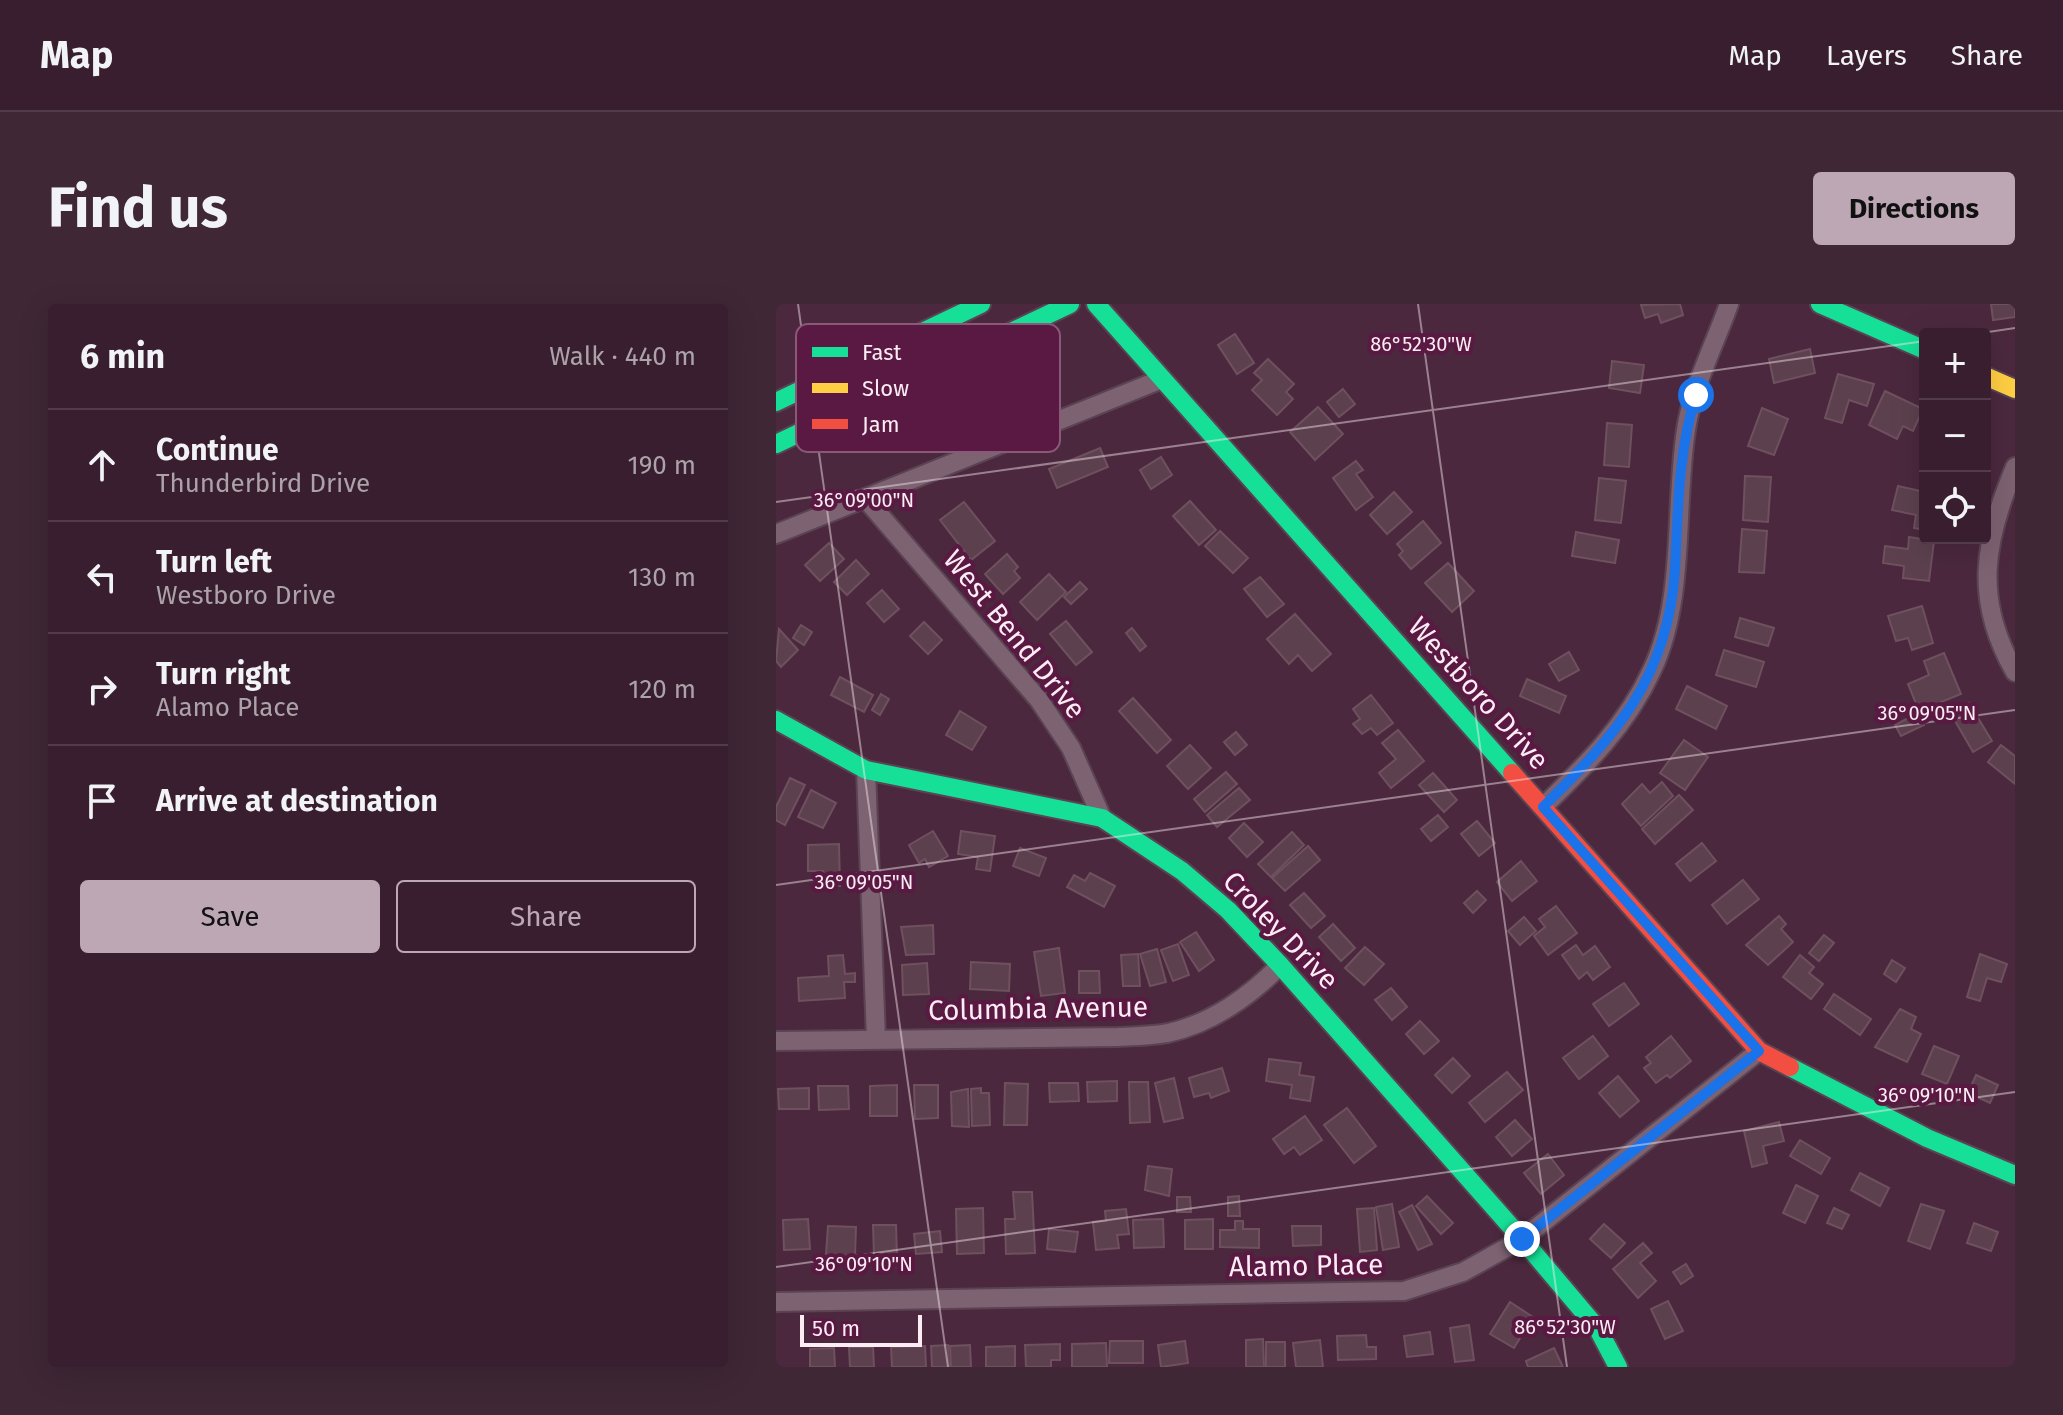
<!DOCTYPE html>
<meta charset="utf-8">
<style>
:root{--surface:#381e2e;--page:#3f2736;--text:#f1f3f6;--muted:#aba2aa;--line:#523c4a;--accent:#bea7b4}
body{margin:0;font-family:"Fira Sans",sans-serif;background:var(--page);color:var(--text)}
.controls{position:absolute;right:24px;top:24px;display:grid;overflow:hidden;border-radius:8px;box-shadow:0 8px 32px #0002}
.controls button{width:72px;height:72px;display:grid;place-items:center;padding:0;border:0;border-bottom:2px solid var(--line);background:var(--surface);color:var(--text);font:40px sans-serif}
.scale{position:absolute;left:24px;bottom:20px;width:122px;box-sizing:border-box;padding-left:8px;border:4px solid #fcecf4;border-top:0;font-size:22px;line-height:28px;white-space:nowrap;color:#fcecf4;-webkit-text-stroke:6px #5a1942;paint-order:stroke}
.stop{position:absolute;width:24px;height:24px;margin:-18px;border:6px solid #1a73e8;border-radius:50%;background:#fff}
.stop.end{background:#1a73e8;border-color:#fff;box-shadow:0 2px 8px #0008}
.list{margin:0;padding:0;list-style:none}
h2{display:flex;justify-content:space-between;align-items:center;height:104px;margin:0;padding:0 32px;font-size:34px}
h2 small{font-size:26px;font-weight:400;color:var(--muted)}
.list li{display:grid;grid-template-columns:52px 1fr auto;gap:24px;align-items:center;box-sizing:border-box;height:112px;padding:0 32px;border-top:2px solid var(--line)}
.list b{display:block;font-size:30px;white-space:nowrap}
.list p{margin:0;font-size:26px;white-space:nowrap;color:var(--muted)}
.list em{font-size:26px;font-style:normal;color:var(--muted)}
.actions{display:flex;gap:16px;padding:24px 32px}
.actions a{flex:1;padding:18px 0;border:2px solid var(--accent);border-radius:8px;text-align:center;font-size:28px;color:var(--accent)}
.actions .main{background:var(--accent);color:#111}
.icon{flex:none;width:44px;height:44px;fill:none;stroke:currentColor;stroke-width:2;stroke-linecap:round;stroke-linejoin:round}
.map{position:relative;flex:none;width:1239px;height:1063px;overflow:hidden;border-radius:8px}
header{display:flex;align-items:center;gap:48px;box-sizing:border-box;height:112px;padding:0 40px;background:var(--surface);border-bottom:2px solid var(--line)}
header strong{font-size:38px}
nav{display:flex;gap:44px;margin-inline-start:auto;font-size:28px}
.intro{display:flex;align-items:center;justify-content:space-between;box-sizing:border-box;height:192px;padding:0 48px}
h1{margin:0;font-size:56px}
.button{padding:20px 36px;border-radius:8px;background:var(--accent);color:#111;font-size:28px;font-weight:700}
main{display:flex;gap:48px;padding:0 48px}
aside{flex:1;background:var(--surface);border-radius:8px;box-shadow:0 8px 32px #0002}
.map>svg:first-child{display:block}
.building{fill:#5c404e;stroke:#6e505e;stroke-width:2}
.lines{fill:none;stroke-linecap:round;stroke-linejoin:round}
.street-casing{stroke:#5a4352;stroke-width:22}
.fast-casing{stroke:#5a4352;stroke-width:22}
.slow-casing{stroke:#5a4352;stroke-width:22}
.jam-casing{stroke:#5a4352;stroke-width:22}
.street{stroke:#7d6272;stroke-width:18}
.fast{stroke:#16e098;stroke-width:18}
.slow{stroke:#ffcf43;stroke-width:18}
.jam{stroke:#f24e42;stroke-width:18}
.route{stroke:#1a73e8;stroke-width:10}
.ticks{fill:none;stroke:#fcecf4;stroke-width:2;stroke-opacity:0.45}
.labels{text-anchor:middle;stroke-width:8;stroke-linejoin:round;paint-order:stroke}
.street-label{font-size:28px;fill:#fcecf4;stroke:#5a1942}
.key{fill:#5a1942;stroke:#8b5877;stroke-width:2}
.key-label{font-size:22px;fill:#fcecf4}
.ticks-label{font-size:20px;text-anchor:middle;fill:#fcecf4;stroke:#5a1942;stroke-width:8;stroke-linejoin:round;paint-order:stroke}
</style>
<header>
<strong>Map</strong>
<nav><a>Map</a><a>Layers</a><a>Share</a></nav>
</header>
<div class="intro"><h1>Find us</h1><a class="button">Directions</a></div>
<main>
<aside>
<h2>6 min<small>Walk · 440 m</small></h2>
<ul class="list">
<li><svg class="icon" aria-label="ahead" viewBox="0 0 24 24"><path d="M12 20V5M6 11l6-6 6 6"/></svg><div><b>Continue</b><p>Thunderbird Drive</p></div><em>190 m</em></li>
<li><svg class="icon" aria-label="left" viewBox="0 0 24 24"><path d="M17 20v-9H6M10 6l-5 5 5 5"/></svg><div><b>Turn left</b><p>Westboro Drive</p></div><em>130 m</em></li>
<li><svg class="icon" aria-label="right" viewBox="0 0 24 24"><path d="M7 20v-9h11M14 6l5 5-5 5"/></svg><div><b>Turn right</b><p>Alamo Place</p></div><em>120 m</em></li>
<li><svg class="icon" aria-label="arrive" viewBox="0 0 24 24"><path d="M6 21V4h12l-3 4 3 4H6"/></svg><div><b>Arrive at destination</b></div></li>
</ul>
<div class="actions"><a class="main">Save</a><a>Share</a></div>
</aside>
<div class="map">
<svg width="1239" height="1063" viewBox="0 0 1239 1063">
<rect width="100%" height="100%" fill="#4b283e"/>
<g class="building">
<path d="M904,0L907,11L885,19L882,10L869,14L865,1Z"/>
<path d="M1215,0H1239V13L1217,16Z"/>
<path d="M459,30L478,59L461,70L442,41Z"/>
<path d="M1034,45L1039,69L998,79L993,55Z"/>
<path d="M492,55L518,80L510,88L517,95L501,111L476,86L486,76L478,69Z"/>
<path d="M836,57L868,61L864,89L833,84Z"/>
<path d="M1062,70L1098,80L1091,102L1073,96L1066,119L1049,114Z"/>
<path d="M567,85L579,100L563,113L551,98Z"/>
<path d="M1109,87L1147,105L1137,127L1127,122L1121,135L1093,121Z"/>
<path d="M542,103L567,130L539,156L514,128Z"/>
<path d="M986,104L1012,115L998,151L972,142Z"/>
<path d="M831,119L856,121L853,163L828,161Z"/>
<path d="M324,144L332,163L281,184L273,165Z"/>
<path d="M385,153L396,171L375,185L364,166Z"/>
<path d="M580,157L587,166L580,170L597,193L580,206L557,174Z"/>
<path d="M969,172L995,173L992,218L967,216Z"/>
<path d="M823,174L850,177L845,219L819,216Z"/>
<path d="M1122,182L1149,188V226L1138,224L1140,211L1116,206Z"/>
<path d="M618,188L636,208L611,230L594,211Z"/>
<path d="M414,197L440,226L423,241L397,212Z"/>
<path d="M188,198L219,237L195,256L164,216Z"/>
<path d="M647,217L665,239L635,265L623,251L627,247L621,240Z"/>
<path d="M966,225L991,227L988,269L963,268Z"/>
<path d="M444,227L472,254L457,269L429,242Z"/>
<path d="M800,228L843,236L839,259L796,252Z"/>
<path d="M1133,233L1158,237L1153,277L1127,274L1128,262L1107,259L1109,242L1132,245Z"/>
<path d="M53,239L68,255L44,277L29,261Z"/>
<path d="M231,250L242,263L238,267L244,274L227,290L209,270Z"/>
<path d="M80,256L93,270L71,291L58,278Z"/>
<path d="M672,259L698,287L676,308L649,279Z"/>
<path d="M273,270L290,288L261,316L244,298Z"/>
<path d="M484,273L508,300L491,313L468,285Z"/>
<path d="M304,278L311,285L295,300L288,293Z"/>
<path d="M106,286L123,305L108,318L91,299Z"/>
<path d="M1146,302L1157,339L1136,346L1132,334L1120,337L1112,312Z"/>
<path d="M519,310L555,350L536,367L522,351L513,360L491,335Z"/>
<path d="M964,314L998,324L992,342L959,333Z"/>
<path d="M290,317L316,348L300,361L274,330Z"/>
<path d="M148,318L166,336L152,350L134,332Z"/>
<path d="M25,321L36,328L28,341L17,334Z"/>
<path d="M356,324L370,342L364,347L350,329Z"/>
<path d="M3,325L22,346L5,363L0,357Z"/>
<path d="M948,346L988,358L980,383L940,371Z"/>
<path d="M793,348L803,366L783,377L773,360Z"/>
<path d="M1168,349L1185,390L1143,407L1132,380L1153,371L1148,357Z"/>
<path d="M64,373L97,391L88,408L55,391Z"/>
<path d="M751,375L790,392L783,409L744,392Z"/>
<path d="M911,382L951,402L940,425L900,405Z"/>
<path d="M105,390L113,395L104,411L96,406Z"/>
<path d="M595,391L617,419L601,431L595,424L586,430L577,420L584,415L577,405Z"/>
<path d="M357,394L395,436L381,449L343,407Z"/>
<path d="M1193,399L1216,437L1197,448L1175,410Z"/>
<path d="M184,407L210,423L196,446L170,431Z"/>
<path d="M1142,409L1148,421L1125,432L1119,421Z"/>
<path d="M622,426L648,457L615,484L603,469L620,455L606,439Z"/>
<path d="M460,428L471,441L459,451L448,438Z"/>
<path d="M908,436L932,453L909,486L884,469Z"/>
<path d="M414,441L435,464L412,485L391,462Z"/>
<path d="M1225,441L1239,452V480L1212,458Z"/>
<path d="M450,468L461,480L429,508L418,495Z"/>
<path d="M657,469L681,496L668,508L643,481Z"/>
<path d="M14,474L29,481L9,521L0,516V503Z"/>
<path d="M886,478L897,492L865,522L846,500L866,480L874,489Z"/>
<path d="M463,484L474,496L441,523L431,511Z"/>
<path d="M35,486L60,499L47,524L22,513Z"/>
<path d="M903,491L917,506L879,540L866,525Z"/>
<path d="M662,511L672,523L655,537L645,525Z"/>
<path d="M701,517L719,539L703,552L685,530Z"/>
<path d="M468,519L487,538L471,553L453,534Z"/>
<path d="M157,527L172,552L153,563L149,555L143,559L133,541Z"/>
<path d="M185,527L219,532L214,567L200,565L202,553L182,550Z"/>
<path d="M516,528L528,541L495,573L482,560Z"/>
<path d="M926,539L940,557L914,577L900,560Z"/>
<path d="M63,540L64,582H48L47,567H32V541Z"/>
<path d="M532,542L544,556L509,587L496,574Z"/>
<path d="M244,544L270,554L263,572L237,562Z"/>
<path d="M745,557L761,577L736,597L721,578Z"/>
<path d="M314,569L339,582L328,603L291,583L298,571L309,577Z"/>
<path d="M967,576L983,595L951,620L936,601Z"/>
<path d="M701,587L710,596L697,609L688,599Z"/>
<path d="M528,589L549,612L535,624L514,601Z"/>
<path d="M780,602L801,629L772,651L758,632L769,623L763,615Z"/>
<path d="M1003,612L1010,620L1005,625L1017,638L992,661L970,641Z"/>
<path d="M748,613L760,627L744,641L732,627Z"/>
<path d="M557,620L579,644L565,657L543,633Z"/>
<path d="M157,621L158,650L130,651L125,623Z"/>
<path d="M420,628L438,656L423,667L404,638Z"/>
<path d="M1048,631L1058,639L1043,657L1033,649Z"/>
<path d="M402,640L413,671L397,677L385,646Z"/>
<path d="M800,641L807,651L819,642L834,663L817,676L811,668L803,675L786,651Z"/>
<path d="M589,643L608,660L588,681L569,664Z"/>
<path d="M283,644L289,689L265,692L258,648Z"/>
<path d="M381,645L390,678L374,682L364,650Z"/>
<path d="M362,650L364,682H347L345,651Z"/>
<path d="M1204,650L1231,660L1225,678L1211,674L1204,697L1191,693Z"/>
<path d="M67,651L69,670L79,669V678H68L69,694L23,697L22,674L53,672L52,652Z"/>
<path d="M1024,651L1038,663L1033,669L1047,680L1035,695L1007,673Z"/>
<path d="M1116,656L1129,664L1120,678L1108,670Z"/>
<path d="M195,658L234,660L233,687L194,685Z"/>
<path d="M151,659L153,690L127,691L126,661Z"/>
<path d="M303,667H323L324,689H303Z"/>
<path d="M848,679L863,700L833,722L817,700Z"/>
<path d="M615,684L631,703L616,716L599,696Z"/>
<path d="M1058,690L1095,715L1084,731L1048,705Z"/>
<path d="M1124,705L1140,713L1135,725L1145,730L1131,758L1099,743Z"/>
<path d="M644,717L663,737L648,750L630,730Z"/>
<path d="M817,732L832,752L803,775L787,754Z"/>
<path d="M895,732L915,757L894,774L891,771L880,779L868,764L875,759L870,753Z"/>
<path d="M1158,742L1183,752L1171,780L1146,770Z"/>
<path d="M677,754L694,772L676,789L659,771Z"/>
<path d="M493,755L525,759L523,771L538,773L534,797L514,794L516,781L490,777Z"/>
<path d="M446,764L453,787L435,794L433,789L418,793L413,774Z"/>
<path d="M731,768L747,786L709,818L693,799Z"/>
<path d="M1200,771L1222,781L1214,799L1192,789Z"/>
<path d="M842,772L863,797L844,813L823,789Z"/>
<path d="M398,774L407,814L388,818L379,779Z"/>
<path d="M341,777V797L312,798L311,778Z"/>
<path d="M353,778H372L374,818L354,819Z"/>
<path d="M229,779L252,780L251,821H228Z"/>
<path d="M273,779H302L303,797L274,798Z"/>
<path d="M121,781V812H94V782Z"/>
<path d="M138,781H162V814L139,815Z"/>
<path d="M42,782H72L73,805L43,806Z"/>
<path d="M33,784V805H3L2,785Z"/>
<path d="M205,784V789H213L214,821L196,822L195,785Z"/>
<path d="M192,785L193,823L176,822L175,788Z"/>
<path d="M571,804L600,842L578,859L548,821Z"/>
<path d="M529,812L546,836L524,851L518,843L508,850L497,835Z"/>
<path d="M739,816L756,835L736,852L720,833Z"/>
<path d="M1003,818L1008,837L987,842L991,859L976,863L968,827Z"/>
<path d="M1024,836L1054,854L1045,870L1014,852Z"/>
<path d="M772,850L788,871L765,890L748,869Z"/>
<path d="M372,862L396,865L393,892L369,886Z"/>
<path d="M1084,869L1113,884L1104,902L1075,886Z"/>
<path d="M1020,881L1042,892L1029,919L1007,909Z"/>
<path d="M237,888H256L259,949L230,950L229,915H239Z"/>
<path d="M463,892L464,912H452V893Z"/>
<path d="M651,892L677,919L665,930L640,902Z"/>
<path d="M401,893H414L415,908H401Z"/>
<path d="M616,900L623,943L607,946L600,903Z"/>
<path d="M1145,900L1168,907L1154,945L1132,937Z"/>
<path d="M636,901L656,940L642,946L623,908Z"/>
<path d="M207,904L208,949L181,950L180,905Z"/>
<path d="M598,904L601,946L584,948L581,905Z"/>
<path d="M1058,904L1073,911L1066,925L1051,919Z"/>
<path d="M350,905L353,930L341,931L343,944L320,946L317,918L330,917L329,907Z"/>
<path d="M32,915L34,945L8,946L7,916Z"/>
<path d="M387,915L388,943L358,944L357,916Z"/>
<path d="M437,915V945H409V916Z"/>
<path d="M459,917H467V925H483V944L444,943V926H459Z"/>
<path d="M1198,919L1222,928L1215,947L1191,939Z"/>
<path d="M828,920L849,939L835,954L814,935Z"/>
<path d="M97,921H120L121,952H98Z"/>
<path d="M52,922L80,923L79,952L50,950Z"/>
<path d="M516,922H545V941L517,942Z"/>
<path d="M273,925L302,928L299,948L271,945Z"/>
<path d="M164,927L166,948L140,950L138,930Z"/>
<path d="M867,939L876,949L864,959L880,977L862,994L837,965Z"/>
<path d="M910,960L917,972L905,980L897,968Z"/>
<path d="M892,997L907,1027L889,1035L875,1005Z"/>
<path d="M734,998L757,1013L738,1044L714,1030Z"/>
<path d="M693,1021L698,1056L679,1058L674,1024Z"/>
<path d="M654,1028L657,1050L631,1053L628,1032Z"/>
<path d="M590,1031L591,1043H600V1055L562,1056L561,1032Z"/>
<path d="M487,1035L488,1063H470V1036Z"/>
<path d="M544,1036L547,1063H520L517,1039Z"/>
<path d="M334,1037H367V1059H333Z"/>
<path d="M409,1037L412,1059L385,1063L382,1041Z"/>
<rect x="490" y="1038" width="19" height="25"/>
<path d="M330,1039L331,1063H296V1040Z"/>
<path d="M284,1040V1056H275V1063H250L249,1041Z"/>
<path d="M172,1041L173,1063H156L155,1042Z"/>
<path d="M194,1041L195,1063H175L174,1042Z"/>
<path d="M149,1042L150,1063H116L115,1043Z"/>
<path d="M239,1042V1063H210V1043Z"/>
<path d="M73,1043H97L98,1063H74Z"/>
<path d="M58,1044L59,1063H34V1045Z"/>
<path d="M778,1044L787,1063H752L750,1057Z"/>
</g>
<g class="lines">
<defs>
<g id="street">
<path d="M1239,163C1208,237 1197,295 1239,368"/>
<path d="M89,194L263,396L295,444L326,514"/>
<path d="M0,230L386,75"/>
<path d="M90,466L100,735"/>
<path d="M767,503C809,462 851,421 876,366C910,294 898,204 910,126C916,84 939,40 953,0"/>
<path d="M0,737L342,733C359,732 377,732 392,729C434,720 475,692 504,661"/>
<path d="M0,998L628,987L687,968L746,935L983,747"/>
</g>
<g id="fast">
<path d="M320,0L736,469"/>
<path d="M1044,0L1149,46"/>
<path d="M0,98L205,0"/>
<path d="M0,140L294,0"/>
<path d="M0,416L90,466L326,514L406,567L452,606L504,661L746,935L822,1025L842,1063"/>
<path d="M1014,763L1151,834L1239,871"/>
</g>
<path id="slow" d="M1209,72L1239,85"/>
<path id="jam" d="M736,469L983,747L1014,763"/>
</defs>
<use href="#street" class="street-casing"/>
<use href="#fast" class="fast-casing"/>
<use href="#slow" class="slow-casing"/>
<use href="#jam" class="jam-casing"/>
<use href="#street" class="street"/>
<use href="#fast" class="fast"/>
<use href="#slow" class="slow"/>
<use href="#jam" class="jam"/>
</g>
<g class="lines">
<path class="route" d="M746,935L983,747L767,503C840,431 892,374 899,266C902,207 902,148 920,91"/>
</g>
<path class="ticks" d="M22,0L172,1063M642,0L791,1063M1199,30L1239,24M0,198L1149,37M0,581L1239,406M0,963L1239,788"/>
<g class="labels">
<g class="street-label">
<text transform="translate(239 330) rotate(51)" y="10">West Bend Drive</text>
<text transform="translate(703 389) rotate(48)" y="10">Westboro Drive</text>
<text transform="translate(505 626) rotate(46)" y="10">Croley Drive</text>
<text transform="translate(262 704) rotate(-1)" y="10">Columbia Avenue</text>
<text transform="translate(530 961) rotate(-1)" y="10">Alamo Place</text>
</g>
</g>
<rect x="20" y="20" width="264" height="128" rx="12" class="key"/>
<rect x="36" y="43" width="36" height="10" fill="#16e098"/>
<rect x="36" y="79" width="36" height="10" fill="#ffcf43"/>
<rect x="36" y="115" width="36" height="10" fill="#f24e42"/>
<g class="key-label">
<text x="86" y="56">Fast</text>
<text x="86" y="92">Slow</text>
<text x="86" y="128">Jam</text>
</g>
<g class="ticks-label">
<text x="645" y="47">86°52'30"W</text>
<text x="88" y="203">36°09'00"N</text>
<text x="1151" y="416">36°09'05"N</text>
<text x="88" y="585">36°09'05"N</text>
<text x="1151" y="798">36°09'10"N</text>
<text x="88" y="967">36°09'10"N</text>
<text x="789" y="1030">86°52'30"W</text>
</g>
</svg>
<div class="controls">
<button>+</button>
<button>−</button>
<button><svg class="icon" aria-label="locate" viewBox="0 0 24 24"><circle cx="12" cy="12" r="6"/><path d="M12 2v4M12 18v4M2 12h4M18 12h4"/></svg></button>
</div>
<div class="scale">50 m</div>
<div class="stop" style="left:920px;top:91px"></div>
<div class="stop end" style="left:746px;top:935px"></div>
</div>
</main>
